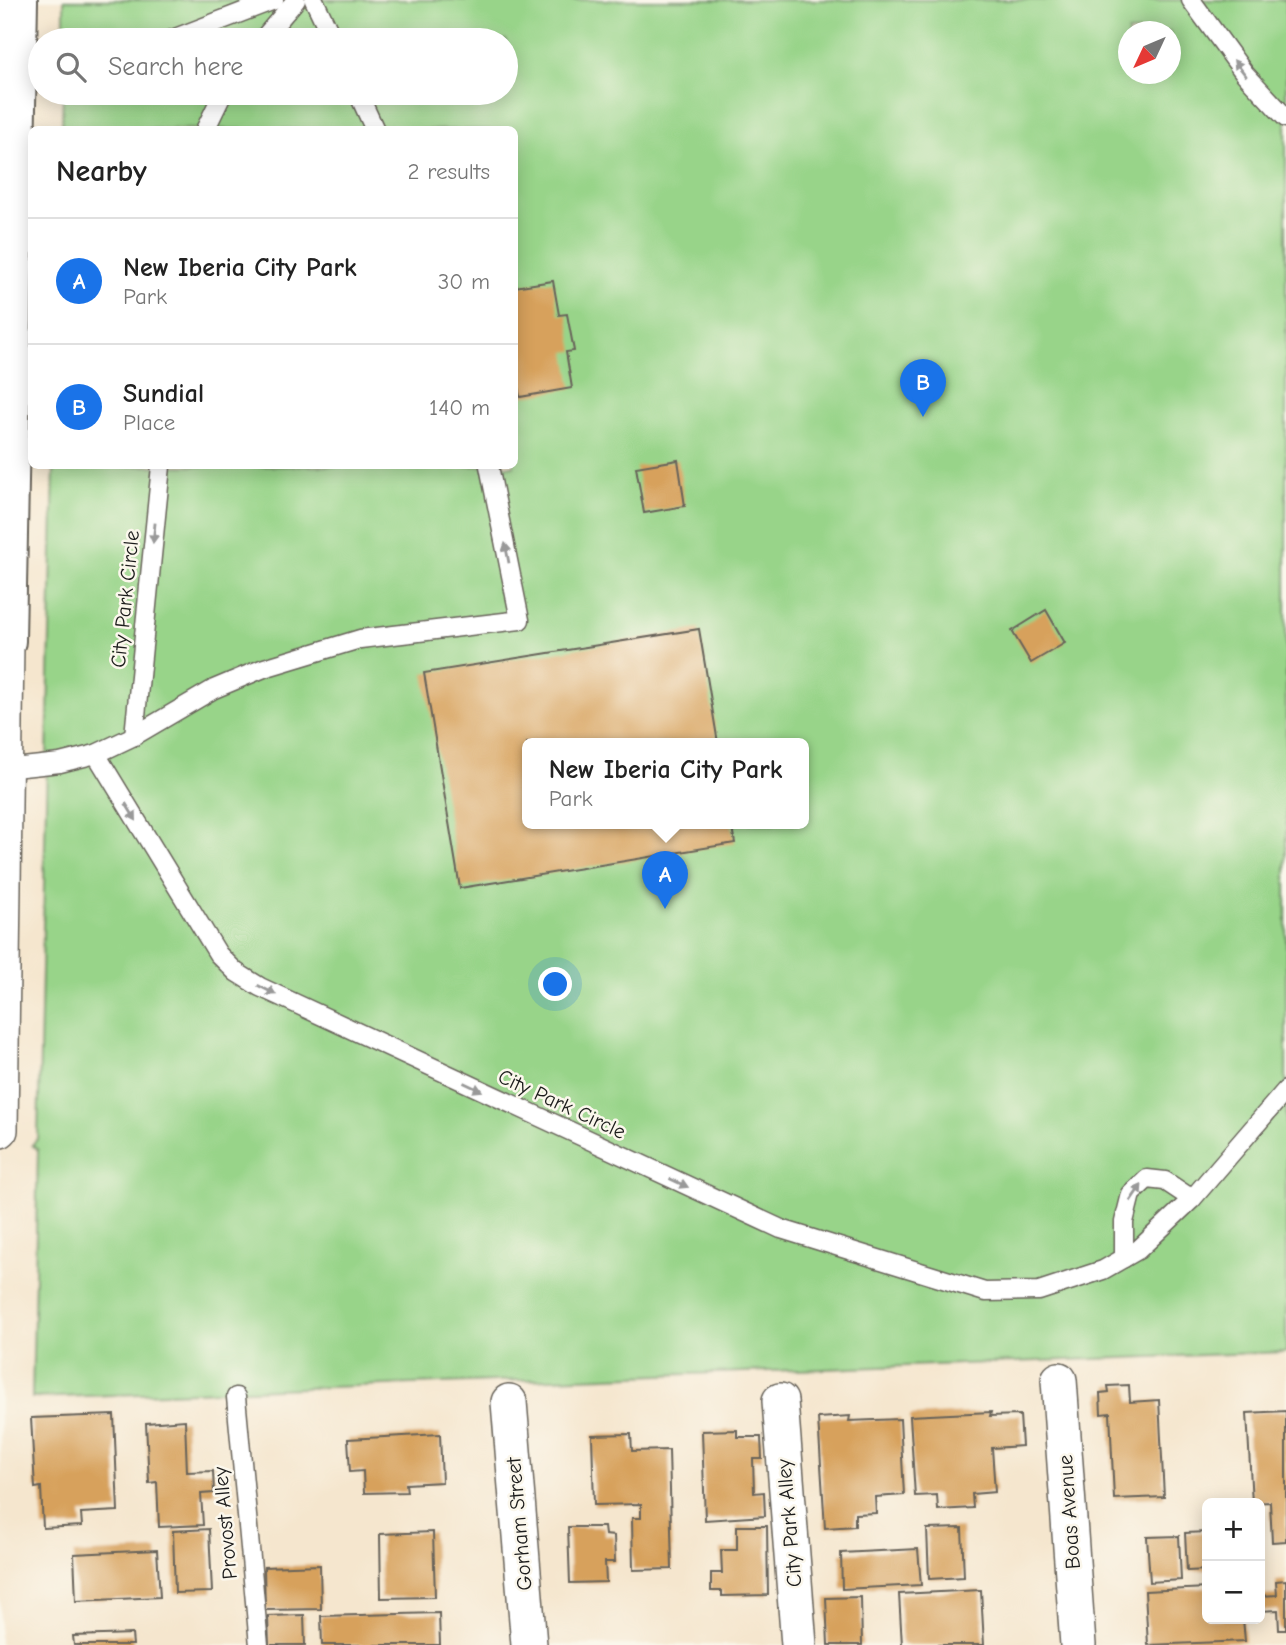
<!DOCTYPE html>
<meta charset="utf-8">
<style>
:root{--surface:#fff;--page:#f6f6f6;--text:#222;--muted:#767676;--line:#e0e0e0;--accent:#1a73e8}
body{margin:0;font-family:"Comic Neue",sans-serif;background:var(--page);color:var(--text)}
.controls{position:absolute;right:21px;bottom:21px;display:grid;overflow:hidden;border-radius:10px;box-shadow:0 4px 18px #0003}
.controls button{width:63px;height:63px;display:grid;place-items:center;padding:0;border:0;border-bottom:2px solid var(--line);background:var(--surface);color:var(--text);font:35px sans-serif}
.compass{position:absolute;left:1118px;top:21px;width:63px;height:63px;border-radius:50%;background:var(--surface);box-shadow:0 4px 18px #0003;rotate:226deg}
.you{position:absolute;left:556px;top:985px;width:24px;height:24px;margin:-18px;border:5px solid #fff;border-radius:50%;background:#1a73e8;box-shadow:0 0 0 10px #1a73e833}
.badge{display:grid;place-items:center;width:46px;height:46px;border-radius:50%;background:var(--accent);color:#fff;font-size:23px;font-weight:700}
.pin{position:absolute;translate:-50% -58px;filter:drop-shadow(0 2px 4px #0008)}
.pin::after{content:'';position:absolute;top:37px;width:24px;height:21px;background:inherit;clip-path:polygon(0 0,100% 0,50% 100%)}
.popup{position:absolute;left:522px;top:738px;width:287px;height:91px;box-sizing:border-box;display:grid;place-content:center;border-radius:10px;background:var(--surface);filter:drop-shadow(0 2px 5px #0005);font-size:23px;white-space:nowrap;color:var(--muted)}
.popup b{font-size:26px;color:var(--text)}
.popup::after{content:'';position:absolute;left:50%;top:100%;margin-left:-14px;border:14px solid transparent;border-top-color:var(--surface)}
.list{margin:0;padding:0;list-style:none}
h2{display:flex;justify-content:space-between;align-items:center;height:91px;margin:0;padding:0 28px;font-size:30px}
h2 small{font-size:23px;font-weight:400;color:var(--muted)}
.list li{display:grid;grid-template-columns:46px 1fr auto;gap:21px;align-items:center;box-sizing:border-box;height:126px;padding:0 28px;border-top:2px solid var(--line)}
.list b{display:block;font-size:26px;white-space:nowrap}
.list p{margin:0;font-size:23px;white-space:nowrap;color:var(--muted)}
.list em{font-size:23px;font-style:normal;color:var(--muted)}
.icon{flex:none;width:38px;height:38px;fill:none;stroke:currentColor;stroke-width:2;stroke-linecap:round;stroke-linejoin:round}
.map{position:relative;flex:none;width:1286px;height:1645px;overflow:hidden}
.search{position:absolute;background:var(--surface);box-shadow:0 4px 18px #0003;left:28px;top:28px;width:490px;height:77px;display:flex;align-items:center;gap:18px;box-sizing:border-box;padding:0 24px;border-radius:38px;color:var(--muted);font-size:26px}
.panel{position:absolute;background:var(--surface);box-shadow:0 4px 18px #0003;left:28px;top:126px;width:490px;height:343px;border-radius:10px}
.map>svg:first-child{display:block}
.green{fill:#98d489;stroke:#5a7852;stroke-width:2;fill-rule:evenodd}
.building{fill:#d7a15b}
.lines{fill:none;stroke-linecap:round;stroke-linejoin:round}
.service-casing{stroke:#68635a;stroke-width:21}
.minor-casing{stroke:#68635a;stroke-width:38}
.secondary-casing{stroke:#68635a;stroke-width:42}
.service{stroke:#fff;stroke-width:18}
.minor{stroke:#fff;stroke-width:35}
.secondary{stroke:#fff;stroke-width:38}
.oneway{fill:#999}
.labels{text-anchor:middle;stroke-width:5;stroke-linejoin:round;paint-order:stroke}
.street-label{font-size:21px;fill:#1c1c1c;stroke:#fbf7ec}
</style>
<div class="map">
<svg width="1286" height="1645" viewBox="0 0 1286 1645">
<rect width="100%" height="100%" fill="#fbf7ec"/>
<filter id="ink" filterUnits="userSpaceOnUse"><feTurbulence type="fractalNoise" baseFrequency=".0143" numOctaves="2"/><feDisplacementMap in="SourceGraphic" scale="14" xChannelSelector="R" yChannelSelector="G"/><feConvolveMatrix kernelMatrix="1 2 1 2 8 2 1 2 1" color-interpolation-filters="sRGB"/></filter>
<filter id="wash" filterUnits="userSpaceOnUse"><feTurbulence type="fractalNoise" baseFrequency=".00686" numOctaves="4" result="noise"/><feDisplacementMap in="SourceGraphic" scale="28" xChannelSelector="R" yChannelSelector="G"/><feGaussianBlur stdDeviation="1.57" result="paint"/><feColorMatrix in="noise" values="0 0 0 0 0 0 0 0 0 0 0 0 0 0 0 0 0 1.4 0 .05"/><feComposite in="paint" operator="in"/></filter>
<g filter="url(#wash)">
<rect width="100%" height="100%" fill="#f5e6ce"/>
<path class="green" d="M64,0H1286V1352L32,1398L38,1150L32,1145L38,1138L54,466H514V130L62,129L63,93H506V40H64ZM1128,32H1170V74H1128ZM527,743H803V823H527Z"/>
<g id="blocks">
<g class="building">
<path d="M553,281L559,315L567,314L574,351L566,352L572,388L520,397L514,367V287Z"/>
<path d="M678,460L685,506L644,513L636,467Z"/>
<path d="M1046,610L1065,643L1031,663L1012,631Z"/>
<path d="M699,629L718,743H527V823H731L735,843L460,888L424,673Z"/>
<path d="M1129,1385L1130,1402L1159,1400L1164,1497L1114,1499L1110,1413L1101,1414L1100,1393L1109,1392L1108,1386Z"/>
<path d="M1286,1411V1541L1272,1542L1270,1502L1252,1503L1247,1413Z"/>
<path d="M991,1412L990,1416L1020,1415L1022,1446L992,1448L995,1492L972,1494L973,1508L938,1510L937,1495L915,1496L910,1416Z"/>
<path d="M114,1415L118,1511L81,1513L82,1526L43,1528L41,1487L35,1488L31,1418Z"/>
<path d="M850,1416L849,1421L900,1419L904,1495L875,1497L876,1513L855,1514V1526L825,1528L818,1418Z"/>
<path d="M185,1420L187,1472L213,1471L214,1493L201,1494L203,1525L159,1527L157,1482L149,1483L146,1423Z"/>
<path d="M737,1430V1437H761L762,1459H753L754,1493L764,1492L765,1516L705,1520L702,1431Z"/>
<path d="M440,1434L442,1482L406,1484L407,1492L364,1493L363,1471L350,1472L348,1439Z"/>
<path d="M631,1434L632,1451L669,1450L672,1569L633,1570L632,1518H641V1504L594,1505L592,1435Z"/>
<path d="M737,1526H767L768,1595L722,1596V1591H711V1573H722L721,1550H737Z"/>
<path d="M568,1527H604L605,1535L614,1536L615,1562H605L606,1582L570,1583Z"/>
<path d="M962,1528L964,1577L929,1579L927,1529Z"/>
<path d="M209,1529L212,1592L175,1593L173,1531Z"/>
<path d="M433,1532L435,1597L381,1598L380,1534Z"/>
<path d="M1207,1532V1570L1187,1571L1185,1533Z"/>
<path d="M1179,1536L1181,1580L1150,1582L1147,1537Z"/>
<path d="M918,1549L921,1585L842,1589L841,1553Z"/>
<path d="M157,1550L160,1597L76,1601L74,1554Z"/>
<path d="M320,1565L321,1609L265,1610L264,1567Z"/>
<path d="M1286,1580V1630H1279L1278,1610L1260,1611V1596L1277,1595L1276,1581Z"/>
<path d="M1207,1588V1619H1243L1245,1641L1148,1645L1145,1591Z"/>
<path d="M981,1590L984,1645H902L899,1594Z"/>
<path d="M861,1597L862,1645H828L826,1598Z"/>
<path d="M439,1613L440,1645H322L321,1616Z"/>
<path d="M304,1615L305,1645H269L268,1616Z"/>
<path d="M132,1634L133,1645H74L73,1636Z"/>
</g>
</g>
</g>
<g filter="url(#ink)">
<use href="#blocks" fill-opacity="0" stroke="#68635a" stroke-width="2"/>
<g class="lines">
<defs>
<g id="service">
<path d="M314,0L333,40"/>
<path d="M1191,0L1245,74L1286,118"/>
<path d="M170,40L274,0"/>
<path d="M262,40L296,0"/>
<path d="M358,93L375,130"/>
<path d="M205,130L223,93"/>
<path d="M134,736L161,466"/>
<path d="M96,754L218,954L236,972L260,987L781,1229L985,1292L1039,1291L1103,1270L1138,1250L1192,1199L1286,1090"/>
<path d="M4,769L60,763L96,754L134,736L214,689L264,668L360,639L520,620L489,466"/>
<path d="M1124,1258V1222L1131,1194L1147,1179L1165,1181L1192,1199"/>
<path d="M236,1397L259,1645"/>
</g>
<g id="minor">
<path d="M0,1130L6,641"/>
<path d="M1059,1380L1078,1645"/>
<path d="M780,1401L799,1645"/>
<path d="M509,1402L529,1645"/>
</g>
<path id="secondary" d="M0,641H6L18,0"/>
</defs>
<use href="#service" class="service-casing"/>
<use href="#minor" class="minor-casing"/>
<use href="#secondary" class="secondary-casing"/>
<use href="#service" class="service"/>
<use href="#minor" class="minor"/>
<use href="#secondary" class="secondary"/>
</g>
<defs><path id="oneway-solid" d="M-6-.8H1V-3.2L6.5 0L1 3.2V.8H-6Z" transform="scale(1.75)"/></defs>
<g class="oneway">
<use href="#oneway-solid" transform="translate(1240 68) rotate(-128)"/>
<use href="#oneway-solid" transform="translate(154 533) rotate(96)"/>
<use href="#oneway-solid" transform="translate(507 553) rotate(-101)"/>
<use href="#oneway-solid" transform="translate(131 812) rotate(58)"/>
<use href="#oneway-solid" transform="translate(267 990) rotate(27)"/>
<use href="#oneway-solid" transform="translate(473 1087) rotate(25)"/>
<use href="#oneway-solid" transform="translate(679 1183) rotate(25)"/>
<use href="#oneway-solid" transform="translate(1136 1193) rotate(-55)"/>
</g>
</g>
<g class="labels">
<g class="street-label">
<text transform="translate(125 599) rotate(-84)" y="7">City Park Circle</text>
<text transform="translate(562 1104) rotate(25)" y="7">City Park Circle</text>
<text transform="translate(1069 1512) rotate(-94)" y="7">Boas Avenue</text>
<text transform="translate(225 1523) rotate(-95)" y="7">Provost Alley</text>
<text transform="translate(789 1523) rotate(-95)" y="7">City Park Alley</text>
<text transform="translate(519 1524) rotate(-95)" y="7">Gorham Street</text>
</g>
</g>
</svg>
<div class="controls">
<button>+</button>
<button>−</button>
</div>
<svg class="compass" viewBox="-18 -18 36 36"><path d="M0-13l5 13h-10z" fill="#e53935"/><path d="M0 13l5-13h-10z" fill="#767676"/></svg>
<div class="you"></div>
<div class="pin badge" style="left:665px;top:909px">A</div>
<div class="popup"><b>New Iberia City Park</b>Park</div>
<div class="pin badge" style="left:923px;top:417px">B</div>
<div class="search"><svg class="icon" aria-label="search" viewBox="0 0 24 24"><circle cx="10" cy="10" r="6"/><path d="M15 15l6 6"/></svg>Search here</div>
<section class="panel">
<h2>Nearby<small>2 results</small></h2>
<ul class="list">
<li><span class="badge">A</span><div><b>New Iberia City Park</b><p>Park</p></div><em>30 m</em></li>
<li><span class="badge">B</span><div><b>Sundial</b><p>Place</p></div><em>140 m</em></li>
</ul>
</section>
</div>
